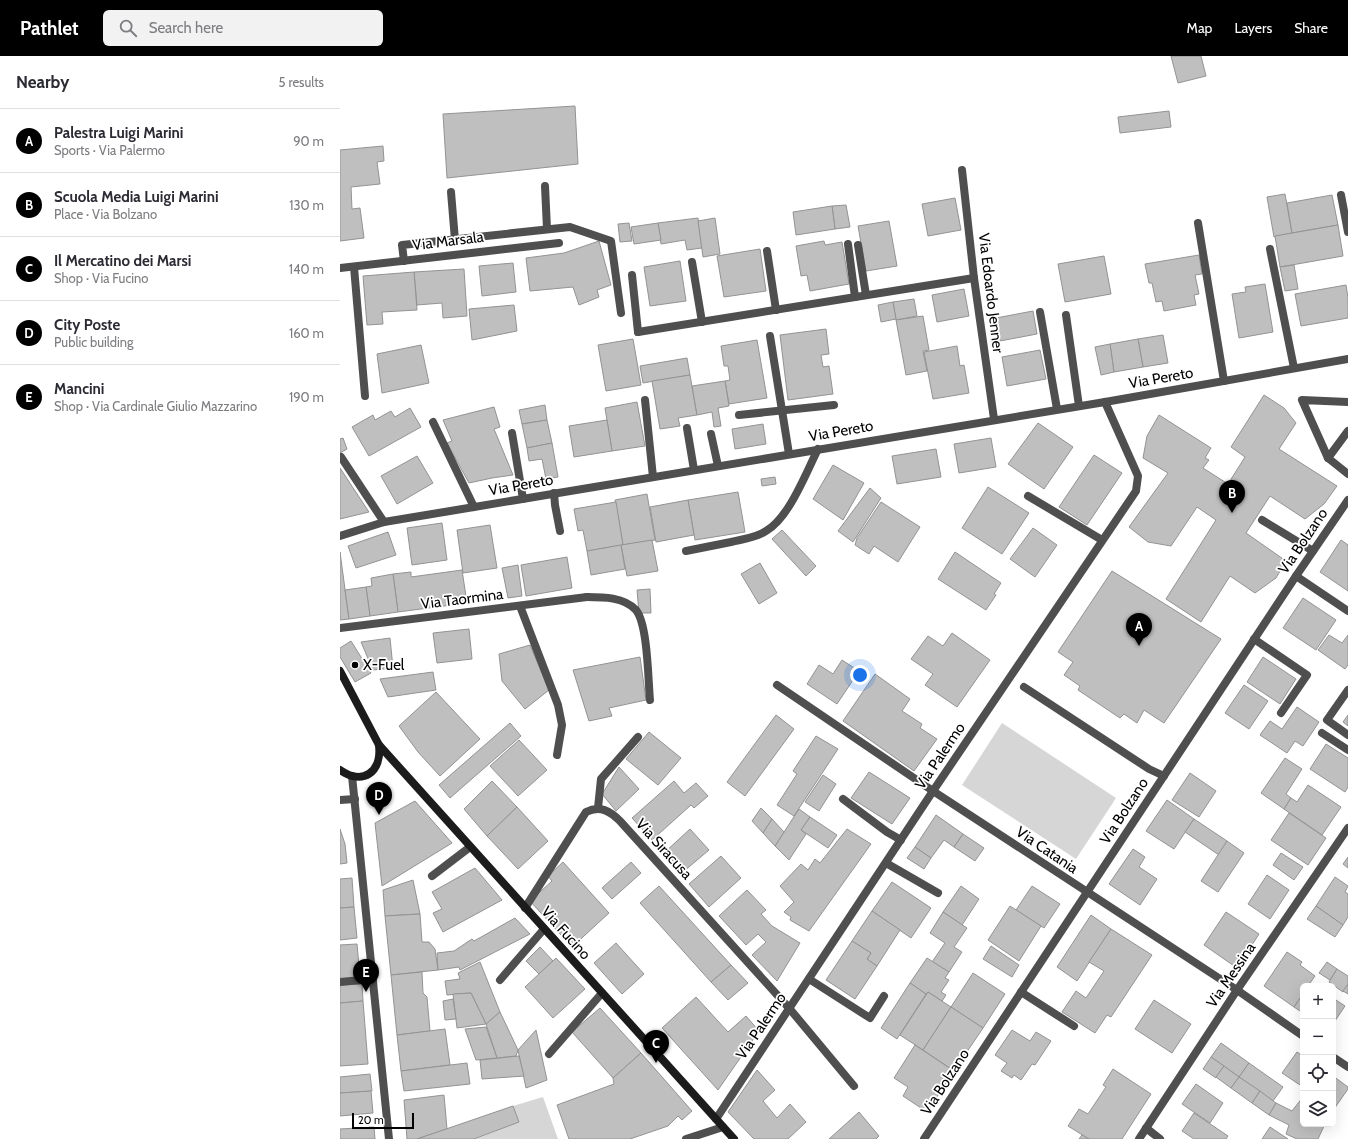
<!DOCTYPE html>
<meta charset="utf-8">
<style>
:root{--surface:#fff;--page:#f2f2f3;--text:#2b2b33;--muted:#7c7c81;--line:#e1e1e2;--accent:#000}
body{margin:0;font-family:Cabin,sans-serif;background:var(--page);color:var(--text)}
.controls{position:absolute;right:12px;bottom:12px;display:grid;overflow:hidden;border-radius:6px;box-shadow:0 4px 16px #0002}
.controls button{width:36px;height:36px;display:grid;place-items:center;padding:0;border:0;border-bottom:1px solid var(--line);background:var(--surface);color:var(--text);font:20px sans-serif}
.scale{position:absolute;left:12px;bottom:10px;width:62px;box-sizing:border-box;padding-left:4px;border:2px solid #000;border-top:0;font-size:11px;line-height:14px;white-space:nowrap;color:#000;-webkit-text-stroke:3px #fff;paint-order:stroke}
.you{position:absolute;left:520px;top:619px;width:14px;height:14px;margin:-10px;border:3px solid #fff;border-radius:50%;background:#1a73e8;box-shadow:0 0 0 6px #1a73e833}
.badge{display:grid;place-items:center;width:26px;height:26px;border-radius:50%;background:var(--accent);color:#fff;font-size:13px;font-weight:700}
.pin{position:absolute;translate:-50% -33px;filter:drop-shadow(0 1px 2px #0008)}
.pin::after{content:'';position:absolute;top:21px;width:14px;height:12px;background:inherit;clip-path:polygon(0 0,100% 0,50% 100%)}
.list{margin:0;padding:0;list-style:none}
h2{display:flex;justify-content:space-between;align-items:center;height:52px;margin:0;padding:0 16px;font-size:17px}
h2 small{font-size:13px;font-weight:400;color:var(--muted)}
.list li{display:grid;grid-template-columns:26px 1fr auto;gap:12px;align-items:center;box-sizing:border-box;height:64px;padding:0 16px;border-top:1px solid var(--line)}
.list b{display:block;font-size:15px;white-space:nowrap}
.list p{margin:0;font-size:13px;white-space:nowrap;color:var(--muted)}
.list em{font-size:13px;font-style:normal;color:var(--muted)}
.icon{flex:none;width:22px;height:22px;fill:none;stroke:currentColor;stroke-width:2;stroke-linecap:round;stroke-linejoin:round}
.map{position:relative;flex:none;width:1008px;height:1083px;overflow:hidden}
header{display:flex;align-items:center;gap:24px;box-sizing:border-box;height:56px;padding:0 20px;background:var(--accent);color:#fff}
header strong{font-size:19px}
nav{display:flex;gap:22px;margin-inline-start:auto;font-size:14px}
.search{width:280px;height:36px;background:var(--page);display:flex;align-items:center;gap:10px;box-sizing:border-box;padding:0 14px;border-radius:6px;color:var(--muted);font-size:15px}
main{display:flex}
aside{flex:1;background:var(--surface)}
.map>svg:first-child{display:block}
.green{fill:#d6d6d6}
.building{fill:#bfbfbf;stroke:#939393}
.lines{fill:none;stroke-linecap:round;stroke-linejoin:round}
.service{stroke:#4f4f4f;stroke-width:8}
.minor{stroke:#4f4f4f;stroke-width:8}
.tertiary{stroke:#4f4f4f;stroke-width:8}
.secondary{stroke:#1c1c1c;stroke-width:8}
.poi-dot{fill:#000;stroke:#fff;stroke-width:1.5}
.labels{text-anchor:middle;stroke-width:3.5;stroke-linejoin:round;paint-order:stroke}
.street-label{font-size:15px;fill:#000;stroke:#fff}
.poi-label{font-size:15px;fill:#000;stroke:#fff;text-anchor:start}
</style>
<header>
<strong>Pathlet</strong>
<div class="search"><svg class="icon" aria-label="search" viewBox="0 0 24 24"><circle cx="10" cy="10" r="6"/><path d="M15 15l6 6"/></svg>Search here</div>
<nav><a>Map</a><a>Layers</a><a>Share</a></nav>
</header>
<main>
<aside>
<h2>Nearby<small>5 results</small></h2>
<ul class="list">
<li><span class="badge">A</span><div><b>Palestra Luigi Marini</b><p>Sports · Via Palermo</p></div><em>90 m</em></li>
<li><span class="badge">B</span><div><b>Scuola Media Luigi Marini</b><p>Place · Via Bolzano</p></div><em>130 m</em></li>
<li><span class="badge">C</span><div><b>Il Mercatino dei Marsi</b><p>Shop · Via Fucino</p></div><em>140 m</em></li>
<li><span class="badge">D</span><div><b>City Poste</b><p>Public building</p></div><em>160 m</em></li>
<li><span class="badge">E</span><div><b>Mancini</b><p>Shop · Via Cardinale Giulio Mazzarino</p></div><em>190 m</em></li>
</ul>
</aside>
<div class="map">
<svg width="1008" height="1083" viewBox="0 0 1008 1083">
<rect width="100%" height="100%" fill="#fff"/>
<g class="green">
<path d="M662,667L776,742L736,803L622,729Z"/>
<path d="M203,1041L218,1083H136L179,1066L173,1050Z"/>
</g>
<g class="building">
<path d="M831,0H861L866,20L838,27Z"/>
<path d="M235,50L238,108L107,122L103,58Z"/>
<path d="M829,55L831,71L780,77L778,61Z"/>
<path d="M43,90L44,105L37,106L40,128L11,131L12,153L20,152L24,182L0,185V94Z"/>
<path d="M945,138L952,177L934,181L927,141Z"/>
<path d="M992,139L998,169L952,177L947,147Z"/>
<path d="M615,142L621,174L588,180L582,148Z"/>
<path d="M506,149L510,171L495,173L492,150Z"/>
<path d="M492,150L495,173L456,179L453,156Z"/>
<path d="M358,162L362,192L347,194L345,184L321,188L318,167Z"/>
<path d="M375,162L380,198L363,201L358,165Z"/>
<path d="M549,165L557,210L526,215L518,170Z"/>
<path d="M289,167L292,185L280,186L278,168Z"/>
<path d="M318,167L321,184L294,188L291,171Z"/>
<path d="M998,169L1003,200L940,211L935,180Z"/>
<path d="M259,185L271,229L257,234L259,241L239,249L233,231L190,235L186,202L224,197Z"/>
<path d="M484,185L485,189L502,186L509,228L470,235L467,219L461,220L456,190Z"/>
<path d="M420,193L426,235L384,241L377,200Z"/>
<path d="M859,199L862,218L855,219L859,238L854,239L856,249L824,255L822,245L816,246L812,227H809L805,208Z"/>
<path d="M764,200L771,238L725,246L718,208Z"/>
<path d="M340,205L346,245L310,250L304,211Z"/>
<path d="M173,207L176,236L142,240L139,210Z"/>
<path d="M954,209L958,233L945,235L940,211Z"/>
<path d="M124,213L127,260L103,262L102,247L77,249L74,216Z"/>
<path d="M74,216L77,254L42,256L43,268L27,269L23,220Z"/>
<path d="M925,228L933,276L899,282L892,238L906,236L905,231Z"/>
<path d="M1006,229L1008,242V262L961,270L955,238Z"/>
<path d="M624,233L629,260L597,266L592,239Z"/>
<path d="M574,243L577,260L556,264L553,246Z"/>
<path d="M553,246L556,263L541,266L538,249Z"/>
<path d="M174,249L177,275L132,284L129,253Z"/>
<path d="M693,255L697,278L660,285L656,262Z"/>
<path d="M583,260L589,294L583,295L587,315L566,319L556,264Z"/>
<path d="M486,273L489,298L481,299L483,311L489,310L493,338L448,344L440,279Z"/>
<path d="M823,279L828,307L803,311L798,283Z"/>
<path d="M293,283L301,329L266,335L258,289Z"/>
<path d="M798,283L803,311L774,316L770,288Z"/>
<path d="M417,284L427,342L389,348L385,325L390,324L388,310H384L381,290Z"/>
<path d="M770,288L774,316L761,319L755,291Z"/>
<path d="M81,289L89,327L42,337L37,298Z"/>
<path d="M617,290L620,310L624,309L629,337L593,343L584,296Z"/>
<path d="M700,294L706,323L667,330L662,301Z"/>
<path d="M347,302L350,319L303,327L300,310Z"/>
<path d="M350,319L357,359L338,362L340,370L320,373L312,325Z"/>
<path d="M385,325L389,350L378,352L381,370L374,371L372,356L357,359L352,330Z"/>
<path d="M924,339L944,352L956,367L939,393L997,430L984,448L965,463L930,440L906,477L946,505L936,522L915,537L890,520L861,566L826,543L876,464L857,451L831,490L808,486L789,471L828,417L803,402L807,380L819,359L871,392L865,402L869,404L863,412L888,428L905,401L891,391Z"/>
<path d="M297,346L305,390L272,395L265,352Z"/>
<path d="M205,349L207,364L182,368L179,354Z"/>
<path d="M154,351L160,371L154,373L173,419L152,422L129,427L107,387L112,385L103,364Z"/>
<path d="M70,352L81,371L29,400L12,371L33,359L35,364L51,355L55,361Z"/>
<path d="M207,364L212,387L187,392L182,368Z"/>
<path d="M267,364L272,395L234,401L229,370Z"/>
<path d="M698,367L733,391L704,433L668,408Z"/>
<path d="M423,368L426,388L395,393L392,373Z"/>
<path d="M3,382L7,393L0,397V383Z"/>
<path d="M651,382L656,411L619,417L614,388Z"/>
<path d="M212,387L218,421L206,423L202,403L189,405L187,392Z"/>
<path d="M596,393L601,421L557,428L552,400Z"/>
<path d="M754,399L782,417L747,469L719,451Z"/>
<path d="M77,400L93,427L57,448L41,420Z"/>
<path d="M493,409L524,427L503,464L473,443Z"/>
<path d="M0,412L29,456L0,463Z"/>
<path d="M435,421L436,428L422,430L421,423Z"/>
<path d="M648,431L689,457L662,498L622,472Z"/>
<path d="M530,432L541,442L513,486L498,475Z"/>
<path d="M398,436L405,476L355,484L348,444Z"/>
<path d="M307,438L315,484L283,489L275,444Z"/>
<path d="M348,444L354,479L316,486L310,451Z"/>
<path d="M276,446L283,489L247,495L243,474L238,475L234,453Z"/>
<path d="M541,446L580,471L558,506L534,490L529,498L515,489L517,482Z"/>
<path d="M102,467L107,504L72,509L67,472Z"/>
<path d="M150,469L157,512L123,517L117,474Z"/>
<path d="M693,472L717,489L695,521L670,503Z"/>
<path d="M442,474L476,510L466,520L432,483Z"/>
<path d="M48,476L56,499L16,512L8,490Z"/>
<path d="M312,484L318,515L287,520L281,489Z"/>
<path d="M1001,484L1008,489V535L980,516Z"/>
<path d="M281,489L285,513L251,519L247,495Z"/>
<path d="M0,496L9,563L0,564Z"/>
<path d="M615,496L661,527L654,538L656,539L646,554L598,523Z"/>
<path d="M227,501L232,532L186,540L181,509Z"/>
<path d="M420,507L437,537L419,548L401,518Z"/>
<path d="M178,509L182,540L168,542L162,512Z"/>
<path d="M122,514L127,547L58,556L53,518L71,516V521Z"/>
<path d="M772,515L881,583L824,667L804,654L797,667L784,658L780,662L738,634L740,630L724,619L733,606L718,596Z"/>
<path d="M53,518L58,556L30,560L26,531L32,530L31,522Z"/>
<path d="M26,531L30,560L9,563L5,534Z"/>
<path d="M310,533L311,557H299L297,534Z"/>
<path d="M963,542L996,564L976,594L943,572Z"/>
<path d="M129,573L132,603L97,607L93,577Z"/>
<path d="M612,577L650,604L617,651L585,629L593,618L571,603L588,580L603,590Z"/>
<path d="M989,579L1002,587L1008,579V609L1005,613L978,594Z"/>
<path d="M50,582L53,612L33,614L21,586Z"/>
<path d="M11,585L31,617L15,626L0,601V592Z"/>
<path d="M190,589L209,634L185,653L162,625L159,598Z"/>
<path d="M300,601L306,644L269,652L272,660L249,665L233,614Z"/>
<path d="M923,601L956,623L940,648L907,626Z"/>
<path d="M502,604L519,615L497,648L467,628L479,609L493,618Z"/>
<path d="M93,616L96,634L48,641L40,623Z"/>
<path d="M535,618L570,643L562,655L582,668L580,672L597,683L574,715L503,665Z"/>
<path d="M904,629L928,645L909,673L885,657Z"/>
<path d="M96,636L140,683L100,720L78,696L59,670Z"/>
<path d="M957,651L979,666L963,690L955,685L947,697L920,679L930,665L942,673Z"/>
<path d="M436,659L454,673L405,740L387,726Z"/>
<path d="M1008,659V670L1003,666Z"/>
<path d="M170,667L181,680L110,742L99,729Z"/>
<path d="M309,676L341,702L318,729L286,703Z"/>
<path d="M476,680L498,693L454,760L437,749L457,718L453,715Z"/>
<path d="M179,684L207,714L178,740L150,710Z"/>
<path d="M986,688L1008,702V731L1005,736L970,713Z"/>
<path d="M945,702L962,713L946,738L951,742L944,753L921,737Z"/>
<path d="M279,711L299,733L276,755L262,738Z"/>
<path d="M529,716L570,742L552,768L511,742Z"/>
<path d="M850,717L876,735L859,761L832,744Z"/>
<path d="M483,719L496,728L479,755L465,746Z"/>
<path d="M152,725L177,751L147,780L124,753Z"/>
<path d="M334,725L344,737L356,727L368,740L354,752L351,749L312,784L292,762Z"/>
<path d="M968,729L1001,751L982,779L944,753L951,742L957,746Z"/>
<path d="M827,744L854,763L834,793L806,775Z"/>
<path d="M75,745L112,787L42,830L35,767Z"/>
<path d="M177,751L208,785L178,813L147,780Z"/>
<path d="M421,752L432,763L423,777L412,765Z"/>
<path d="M459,753L470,761L461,774L466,778L449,804L435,790Z"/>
<path d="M949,757L986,782L968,809L931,784Z"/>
<path d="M596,759L623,778L614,791L604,784L591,802L575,791Z"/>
<path d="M470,761L497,779L488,792L461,774Z"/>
<path d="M432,763L444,776L435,790L423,777Z"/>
<path d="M854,763L887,785L879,799L845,776Z"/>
<path d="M0,773L5,788L7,807L0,808Z"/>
<path d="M350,773L369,794L343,816L325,796Z"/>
<path d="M507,773L531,788L469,875L450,864L451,861L444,856L454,846L440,830L461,808L468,814L475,803L480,807Z"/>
<path d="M623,778L644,792L635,805L614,791Z"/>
<path d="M887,785L904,797L878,836L861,825Z"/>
<path d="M575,791L591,802L584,813L567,802Z"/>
<path d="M793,793L805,801L799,811L817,823L800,849L769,828Z"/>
<path d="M941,797L963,811L954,824L933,809Z"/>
<path d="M381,800L401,822L369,851L349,828Z"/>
<path d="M1008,801V812L1003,808Z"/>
<path d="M223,806L269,857L232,891L190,845L212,825L208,820Z"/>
<path d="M291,806L301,817L272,843L262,832Z"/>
<path d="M135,812L162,844L103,876L93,857L102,853L92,836Z"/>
<path d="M927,819L949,834L930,863L908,848Z"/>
<path d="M995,821L1008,830L1005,836L1008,838V861L1003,869L976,850Z"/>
<path d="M12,822L14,851L0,852V823Z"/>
<path d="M73,824L80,858L45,860L43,834Z"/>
<path d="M552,826L591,852L571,882L532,855Z"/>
<path d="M319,830L391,909L371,926L300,847Z"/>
<path d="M621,830L639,843L622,869L603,856Z"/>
<path d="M692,830L720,848L704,872L676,854Z"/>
<path d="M407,834L426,854L421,858L432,870L460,887L437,925L412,899L426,886L418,878L406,889L379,860Z"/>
<path d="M670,850L701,870L679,905L648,884Z"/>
<path d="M976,850L1003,869L995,881L967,863Z"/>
<path d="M14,851L17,882L0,884V852Z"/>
<path d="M532,855L560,874L537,910L527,903L531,897L512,885Z"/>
<path d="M603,856L627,872L614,891L622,896L609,916L592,906L605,887L590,877Z"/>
<path d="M886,856L919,878L897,912L864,889Z"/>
<path d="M80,858L82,886H89L95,893L98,914L51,919L45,860Z"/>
<path d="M751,859L771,873L737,925L717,911Z"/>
<path d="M175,862L190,878L120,914L119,911L98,914L97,897L114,895L132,883L134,885Z"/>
<path d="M771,873L812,899L771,961L767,959L755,977L722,956L736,935L746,942L764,915L749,906Z"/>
<path d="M512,885L531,897L527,903L537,910L515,943L486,924Z"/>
<path d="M276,887L304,918L282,938L254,907Z"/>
<path d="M17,888L20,921L0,923V889Z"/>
<path d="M651,890L679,909L672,921L643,903Z"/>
<path d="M200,891L213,905L199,918L186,905Z"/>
<path d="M947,896L962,906L960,909L975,920L968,930H963V938L954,951L924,930Z"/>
<path d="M216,902L245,933L213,962L185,931Z"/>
<path d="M587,902L609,916L605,922L609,924L601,936L606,939L602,945L588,936L586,938L570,927Z"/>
<path d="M140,906L160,956L146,968L131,937L107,939L105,925L120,923L118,917Z"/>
<path d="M987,906L997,913L990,924L979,917Z"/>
<path d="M391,909L408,927L388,944L371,926Z"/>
<path d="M997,913L1008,920V928L1003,936L989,926Z"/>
<path d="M82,916L83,937L87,941L90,975L57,979L51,919Z"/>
<path d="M633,917L665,938L643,972L611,951Z"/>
<path d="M570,927L586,938L557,983L541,972Z"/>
<path d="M22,928L23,945L0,947V929Z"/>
<path d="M1008,928V938L1003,935Z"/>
<path d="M588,936L611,951L583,994L560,979Z"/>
<path d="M131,937L146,968L117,972L113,938Z"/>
<path d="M963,938V957L954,951Z"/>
<path d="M356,941L388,976L406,960L419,975L378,1034L322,972Z"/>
<path d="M993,942L1005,950L993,968Z"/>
<path d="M113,943L116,963L105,964L103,945Z"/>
<path d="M814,944L851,968L832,997L795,973Z"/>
<path d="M23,945L28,1008L0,1010V947Z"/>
<path d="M611,951L643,972L614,1015L583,994Z"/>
<path d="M260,952L301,997L273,1022L232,976Z"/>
<path d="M160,956L178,994L176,1000L157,1002L146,968Z"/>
<path d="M146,971L157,1002L136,1004L125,973Z"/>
<path d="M105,973L110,1009L61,1015L57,979Z"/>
<path d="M196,974L207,1024L186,1032L178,994Z"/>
<path d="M672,974L690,985L696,976L711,985L695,1009L692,1008L681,1024L674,1019L672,1022L661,1015L667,1007L655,999Z"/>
<path d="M881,987L909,1007L899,1021L871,1001Z"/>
<path d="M575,989L614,1015L587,1056L563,1040L568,1031L554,1022Z"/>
<path d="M957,996L963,1000V1031L942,1017Z"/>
<path d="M301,997L352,1055L342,1064L338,1060L328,1070L290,1083H229L217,1049L274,1028L273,1022Z"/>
<path d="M179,1000L184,1020L142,1023L140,1004Z"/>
<path d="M871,1001L884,1010L876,1022L863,1013Z"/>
<path d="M127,1007L130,1028L64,1035L61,1015Z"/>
<path d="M909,1007L943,1031L933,1045L899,1021Z"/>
<path d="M884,1010L899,1021L891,1032L876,1021Z"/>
<path d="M773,1013L811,1038L782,1083H749L728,1070L739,1053L748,1058L766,1031L763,1029Z"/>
<path d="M417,1014L435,1034L423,1045L437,1062L450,1048L466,1066L448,1083H414L388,1056Z"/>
<path d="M30,1018L32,1035L0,1037V1021Z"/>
<path d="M993,1020L1008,1031V1033L994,1053L993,1052Z"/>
<path d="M899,1021L920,1035L912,1047L891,1032Z"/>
<path d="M856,1028L883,1047L870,1067L842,1048Z"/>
<path d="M31,1035L33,1057L0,1060V1037Z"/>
<path d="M920,1035L936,1047L929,1059L912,1047Z"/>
<path d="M104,1039L107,1073L77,1083H67L64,1044Z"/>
<path d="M963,1041V1068H985L978,1083H957L946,1078L949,1069L929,1059L936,1047L952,1055Z"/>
<path d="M173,1050L179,1066L134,1083H77Z"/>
<path d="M519,1056L539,1080L536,1083H489Z"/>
<path d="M854,1057L888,1080L886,1083H854L842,1075Z"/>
<path d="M34,1071L35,1083H0V1073Z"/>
<path d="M930,1071L948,1083H922Z"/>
<path d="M742,1079L749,1083H739Z"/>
</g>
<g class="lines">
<g class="service">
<path d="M205,130L207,173"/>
<path d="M111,136L115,184"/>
<path d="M1001,139L1008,176"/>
<path d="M858,167L884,325"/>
<path d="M508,188L515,241"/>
<path d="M518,189L526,239"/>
<path d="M930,193L954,312"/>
<path d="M427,195L436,254"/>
<path d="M64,205L62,189L230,171L271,185L281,257"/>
<path d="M352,206L362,266"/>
<path d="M14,211L25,340"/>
<path d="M292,219L298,276"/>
<path d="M700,256L717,353"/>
<path d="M726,259L739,350"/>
<path d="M430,280L449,398"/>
<path d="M305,344L313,421"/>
<path d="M399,359L494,349"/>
<path d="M93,366L134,451"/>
<path d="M347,372L354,414"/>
<path d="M1008,375L988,402L1008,418"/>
<path d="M172,377L183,443"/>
<path d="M371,378L378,410"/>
<path d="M1,401L44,466"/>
<path d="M988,402L962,344L1008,346"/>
<path d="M214,437L215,449L220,475"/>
<path d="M688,440L762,484"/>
<path d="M922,464L973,495"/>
<path d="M247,541C263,541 284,541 296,554C308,569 308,624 310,644"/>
<path d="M180,550L218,649L222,669L217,699"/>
<path d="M914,583L967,619L941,657"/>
<path d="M684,631L809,713L824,720"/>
<path d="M1008,634L987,664L1008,679"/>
<path d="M982,677L1008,694"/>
<path d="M503,743L547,776L561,784"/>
<path d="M0,744L15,743"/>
<path d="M258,752L261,723L298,681"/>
<path d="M546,807L598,837"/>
<path d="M92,820L130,791"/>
<path d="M469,923L530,962L544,940"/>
<path d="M160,924L204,873"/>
<path d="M0,926L33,923"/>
<path d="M681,936L734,970"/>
<path d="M449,952L514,1030"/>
<path d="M209,998L262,937"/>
<path d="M806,1072L820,1083"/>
<path d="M346,1083L383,1071"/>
</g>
<g class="minor">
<path d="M622,114L634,222L654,363"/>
<path d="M0,212L219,187"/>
<path d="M298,276L634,222"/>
<path d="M0,480L44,466L765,346L1008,303"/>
<path d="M346,495C361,492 376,489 391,486C403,483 416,482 426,475C449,462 466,417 478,393"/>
<path d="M956,520L1008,555"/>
<path d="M0,572L247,541"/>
<path d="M437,629L593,735L897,934L963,980"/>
<path d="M185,852L246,756C260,749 270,755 280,765L449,952"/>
<path d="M993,1001L1008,1011"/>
<path d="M376,1063L593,735L796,435L798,420L765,346"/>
<path d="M584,1083L956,520L1008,444"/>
<path d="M799,1083L897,934L1008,772"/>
</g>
<path class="tertiary" d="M12,720L49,1083"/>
<g class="secondary">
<path d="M0,615L39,689C42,716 23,730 0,714"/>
<path d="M39,689L394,1083"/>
</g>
</g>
<circle class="poi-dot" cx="15" cy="609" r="4"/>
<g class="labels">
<g class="street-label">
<text transform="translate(108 185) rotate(-7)" y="5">Via Marsala</text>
<text transform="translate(651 237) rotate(83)" y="5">Via Edoardo Jenner</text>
<text transform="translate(821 322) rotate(-10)" y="5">Via Pereto</text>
<text transform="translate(501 375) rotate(-10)" y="5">Via Pereto</text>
<text transform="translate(181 429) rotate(-10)" y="5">Via Pereto</text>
<text transform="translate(963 485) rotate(-56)" y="5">Via Bolzano</text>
<text transform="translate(122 543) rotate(-7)" y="5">Via Taormina</text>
<text transform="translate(600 700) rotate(-56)" y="5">Via Palermo</text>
<text transform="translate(784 755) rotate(-57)" y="5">Via Bolzano</text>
<text transform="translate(324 793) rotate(48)" y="5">Via Siracusa</text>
<text transform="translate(707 794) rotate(34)" y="5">Via Catania</text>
<text transform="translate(226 877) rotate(48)" y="5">Via Fucino</text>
<text transform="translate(891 919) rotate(-56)" y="5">Via Messina</text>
<text transform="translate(421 970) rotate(-56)" y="5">Via Palermo</text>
<text transform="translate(605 1026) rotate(-57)" y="5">Via Bolzano</text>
</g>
<g class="poi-label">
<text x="23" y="614">X-Fuel</text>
</g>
</g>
</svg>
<div class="controls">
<button>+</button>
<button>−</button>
<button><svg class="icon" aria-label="locate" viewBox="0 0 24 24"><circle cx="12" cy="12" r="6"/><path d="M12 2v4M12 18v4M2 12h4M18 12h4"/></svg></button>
<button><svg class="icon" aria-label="layers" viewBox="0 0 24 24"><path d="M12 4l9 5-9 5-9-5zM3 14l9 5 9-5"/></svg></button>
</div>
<div class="scale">20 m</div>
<div class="you"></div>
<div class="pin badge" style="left:799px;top:590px">A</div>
<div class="pin badge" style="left:892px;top:457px">B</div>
<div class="pin badge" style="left:316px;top:1007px">C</div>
<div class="pin badge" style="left:39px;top:759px">D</div>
<div class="pin badge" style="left:26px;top:936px">E</div>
</div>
</main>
